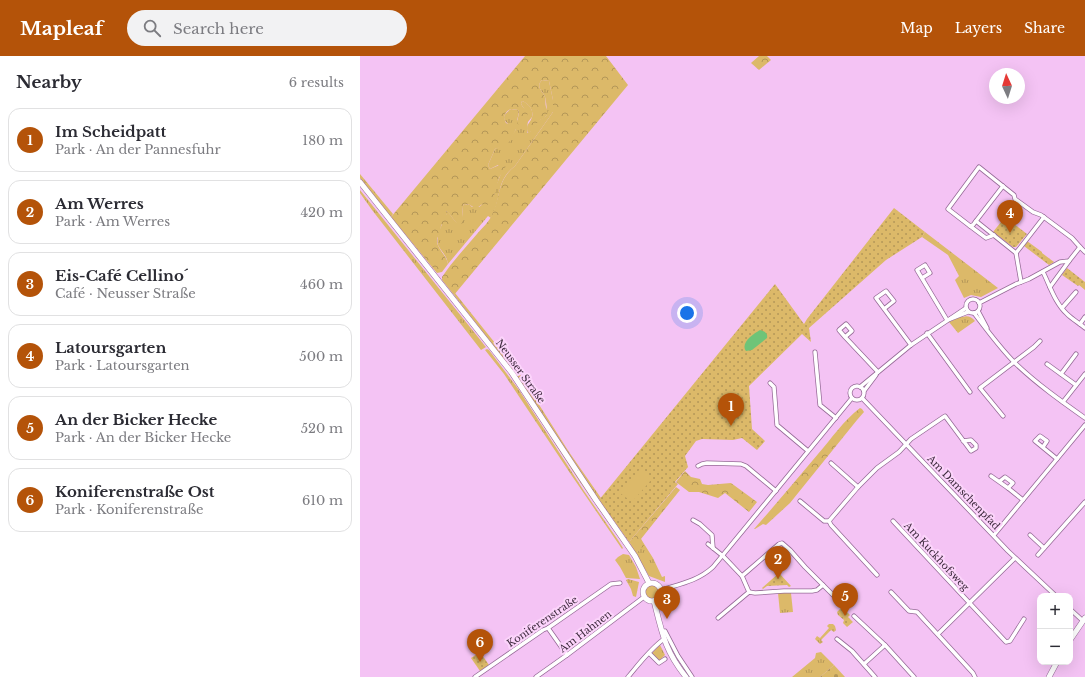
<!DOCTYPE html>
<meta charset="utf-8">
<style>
:root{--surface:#fff;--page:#f2f2f3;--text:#2b2b33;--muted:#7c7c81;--line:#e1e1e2;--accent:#b45309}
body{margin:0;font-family:"Libre Baskerville",serif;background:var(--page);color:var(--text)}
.controls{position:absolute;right:12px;bottom:12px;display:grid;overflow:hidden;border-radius:8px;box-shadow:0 4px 16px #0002}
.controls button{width:36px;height:36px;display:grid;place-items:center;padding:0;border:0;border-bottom:1px solid var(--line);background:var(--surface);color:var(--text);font:20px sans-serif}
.compass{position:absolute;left:629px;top:12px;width:36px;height:36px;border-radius:50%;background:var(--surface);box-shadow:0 4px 16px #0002;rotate:356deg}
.you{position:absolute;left:327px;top:257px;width:14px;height:14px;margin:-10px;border:3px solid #fff;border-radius:50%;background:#1a73e8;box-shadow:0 0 0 6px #1a73e833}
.badge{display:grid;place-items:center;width:26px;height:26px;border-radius:50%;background:var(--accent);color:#fff;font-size:13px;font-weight:700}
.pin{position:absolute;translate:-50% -33px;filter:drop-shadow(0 1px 2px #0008)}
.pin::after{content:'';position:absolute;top:21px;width:14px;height:12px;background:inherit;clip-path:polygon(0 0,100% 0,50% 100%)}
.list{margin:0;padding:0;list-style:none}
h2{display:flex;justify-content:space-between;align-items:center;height:52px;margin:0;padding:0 16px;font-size:17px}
h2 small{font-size:13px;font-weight:400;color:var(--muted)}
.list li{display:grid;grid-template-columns:26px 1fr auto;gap:12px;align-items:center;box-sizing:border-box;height:64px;margin:0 8px 8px;padding:0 8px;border:1px solid var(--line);border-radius:12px}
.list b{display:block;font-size:15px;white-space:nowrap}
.list p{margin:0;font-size:13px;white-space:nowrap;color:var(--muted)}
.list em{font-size:13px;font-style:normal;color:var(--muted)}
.icon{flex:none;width:22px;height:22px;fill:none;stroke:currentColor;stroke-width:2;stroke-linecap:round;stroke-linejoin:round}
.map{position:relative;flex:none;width:725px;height:621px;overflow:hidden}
header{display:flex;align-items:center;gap:24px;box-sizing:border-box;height:56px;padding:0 20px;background:var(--accent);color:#fff}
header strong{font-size:19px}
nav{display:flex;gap:22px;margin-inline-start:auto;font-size:14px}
.search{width:280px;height:36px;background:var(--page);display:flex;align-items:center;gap:10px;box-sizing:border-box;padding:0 14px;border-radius:22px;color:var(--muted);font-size:15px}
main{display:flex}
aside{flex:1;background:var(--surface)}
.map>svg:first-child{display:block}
.grass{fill:url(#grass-tufts)}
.forest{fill:url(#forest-crowns)}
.cemetery{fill:url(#cemetery-stones)}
.park{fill:url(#park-dots)}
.garden{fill:#dcb969}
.water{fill:#6fc478}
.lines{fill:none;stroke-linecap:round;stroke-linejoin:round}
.street-casing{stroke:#966a97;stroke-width:5}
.secondary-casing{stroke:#966a97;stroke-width:6}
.street{stroke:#fff;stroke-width:3.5}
.secondary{stroke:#fff;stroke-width:5}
.labels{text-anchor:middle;stroke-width:4;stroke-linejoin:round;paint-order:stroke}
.street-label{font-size:10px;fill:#3d2a3d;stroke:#fcd4fb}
</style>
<header>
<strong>Mapleaf</strong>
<div class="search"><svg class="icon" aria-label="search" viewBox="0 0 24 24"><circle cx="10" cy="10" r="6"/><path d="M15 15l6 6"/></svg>Search here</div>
<nav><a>Map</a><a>Layers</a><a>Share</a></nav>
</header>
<main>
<aside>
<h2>Nearby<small>6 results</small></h2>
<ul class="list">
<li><span class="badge">1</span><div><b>Im Scheidpatt</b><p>Park · An der Pannesfuhr</p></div><em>180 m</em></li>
<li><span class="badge">2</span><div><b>Am Werres</b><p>Park · Am Werres</p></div><em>420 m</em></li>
<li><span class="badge">3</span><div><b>Eis-Café Cellino´</b><p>Café · Neusser Straße</p></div><em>460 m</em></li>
<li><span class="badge">4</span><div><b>Latoursgarten</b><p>Park · Latoursgarten</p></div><em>500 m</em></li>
<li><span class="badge">5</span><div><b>An der Bicker Hecke</b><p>Park · An der Bicker Hecke</p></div><em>520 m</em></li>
<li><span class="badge">6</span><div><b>Koniferenstraße Ost</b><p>Park · Koniferenstraße</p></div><em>610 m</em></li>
</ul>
</aside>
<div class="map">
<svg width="725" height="621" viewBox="0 0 725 621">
<defs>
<pattern id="grass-tufts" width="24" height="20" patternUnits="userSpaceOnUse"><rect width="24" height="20" fill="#dcb969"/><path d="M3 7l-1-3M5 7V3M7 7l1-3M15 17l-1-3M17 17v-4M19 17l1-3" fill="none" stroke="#b49758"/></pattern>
<pattern id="forest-crowns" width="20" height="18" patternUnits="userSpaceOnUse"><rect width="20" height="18" fill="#dcb969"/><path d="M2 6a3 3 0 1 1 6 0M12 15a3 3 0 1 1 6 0" fill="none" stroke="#b49758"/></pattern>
<pattern id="cemetery-stones" width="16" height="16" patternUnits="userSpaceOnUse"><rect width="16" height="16" fill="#dcb969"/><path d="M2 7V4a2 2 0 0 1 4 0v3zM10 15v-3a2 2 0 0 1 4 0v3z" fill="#b49758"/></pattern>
<pattern id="park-dots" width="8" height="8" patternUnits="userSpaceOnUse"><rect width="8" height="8" fill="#dcb969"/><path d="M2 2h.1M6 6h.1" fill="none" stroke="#b49758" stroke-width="1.8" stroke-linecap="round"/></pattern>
</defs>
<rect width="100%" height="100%" fill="#f4c3f4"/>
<g class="grass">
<path d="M182,24L189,25L193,44V56L155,110C135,125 142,143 131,162L128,160L88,208C87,201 83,197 79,191C74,184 82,167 87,159L85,156L86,155C92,158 93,166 100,168L102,161L103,150L104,148L110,149L112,151H119L134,139L136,130L142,115L138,109L130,113L128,109L135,93L149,85L156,73C147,68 137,62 151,53L158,54L159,56L157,65L165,54L161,48L162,45C168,47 174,53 172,61C171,63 169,64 168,66C167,69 168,73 167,77C174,75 174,70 178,65C180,63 184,62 186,60C188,58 186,44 185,41C183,35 175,31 182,24Z"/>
<path d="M0,118L33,158L31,161L0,122Z"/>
<path d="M0,134L118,281L125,290L126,291L121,294L12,154L0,137Z"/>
<path d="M565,176L638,232L621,241L611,239L604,242L595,224L599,220L588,199L562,181Z"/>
<path d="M95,237L159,317L209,396L241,442L239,444L157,320L94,239Z"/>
<path d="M602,260L603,261C607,259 612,261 615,265L598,277L589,266Z"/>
<path d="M127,293L129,294L159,334L224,435L258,484L263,492L262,493L212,420L144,318L125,294Z"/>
<path d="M145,312L158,328L221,426L266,492L220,426L157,329Z"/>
<path d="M281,483L293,502L302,521L305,520V526L289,520L269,486L278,496Z"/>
<path d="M263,498L269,499L276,511L280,523L266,522L260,511L255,504L258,501Z"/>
<path d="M268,523L279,526L276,541L273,540L271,533L266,524Z"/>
<circle cx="292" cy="536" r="7"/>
<path d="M418,537H431L433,556L420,557Z"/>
<path d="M469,568H473L475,570L476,574L474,576L471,574L461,584L463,586L460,588L455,583L457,580L460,582L469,572L467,570Z"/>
<path d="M300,589L305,599L299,605L291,598Z"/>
<path d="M461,596L474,609L460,621H432L455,602L456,597Z"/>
</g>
<g class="forest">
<path d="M165,0H246L268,29L94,239L82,224V221C92,206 105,192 117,178C122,172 129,166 132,159C141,140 137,124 155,110L193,56V44L189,25L182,24C175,31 183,35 185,41C186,44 185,48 186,51C187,54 189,57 186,60C184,63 180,63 178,66C174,71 176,74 168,77C165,68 170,68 172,61C174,54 168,47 162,45L161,48L163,51L168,56L166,64L163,68L159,69L157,67L159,56L158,54L151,53C144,56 143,61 146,67L156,71V73C154,78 151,84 147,88C144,90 139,91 135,93L128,109L130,113L144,107L146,110L139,122L133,144L130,147L127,149L124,148L121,149L116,153L110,149L104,148L103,150L102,161L103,166L102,168H98C93,164 91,158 86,155V156L87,159L91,163L90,168L87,169L82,168C80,171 81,174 80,177C79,179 77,181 77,184C76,191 87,200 88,208L82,216L77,217L31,161Z"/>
<path d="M399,0H407L411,4L399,14L391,7Z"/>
<path d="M500,352L502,353L504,356L497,364L430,447L406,469L403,468L395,473H394C416,448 437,423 458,398C472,382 483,365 500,352Z"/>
<path d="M325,415L331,421L340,423L342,428L348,429L371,427L397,446L389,456L365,437L358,442L339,436H329L316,426Z"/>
<path d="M316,431L320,434L281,483L284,490L277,496L269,486Z"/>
</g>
<path class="cemetery" d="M474,609L485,621H460Z"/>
<g class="park">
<path d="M534,152L565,176L562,181L526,204L449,272L451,286L442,278L389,330L392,373L405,385L397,394L382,382L373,384L342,383L336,385L325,400L328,411L315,426L318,428L269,486L239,444L415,228L444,268L447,263Z"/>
<path d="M645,161L667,178L656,191H653L633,176Z"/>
<path d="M667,185L682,196V197L694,206L689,209L664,190Z"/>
<path d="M707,212L725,226V234L719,229L718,230L702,219Z"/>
<path d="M419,517L431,530L429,531L427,529L407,530L403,533L402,532Z"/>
<path d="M482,551L490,559L488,561L493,566L487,571L483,567L484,564L478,559L477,556Z"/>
<path d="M120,596L129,609L120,615L111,602Z"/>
</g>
<path class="garden" d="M280,413L292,423L272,446L260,437Z"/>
<path class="water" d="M400,274C404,275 408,277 407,282L392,294L386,295C380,287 393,278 400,274Z"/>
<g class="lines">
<defs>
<g id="street">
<path d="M616,165L643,130"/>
<path d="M610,170L626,182L634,179"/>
<path d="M656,197L684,161"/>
<path d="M683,216C690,230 695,247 707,258C712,263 719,267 725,272"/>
<path d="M562,222L570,217L565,209L557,214L587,264"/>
<path d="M661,226L656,197L616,165L613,169L610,170L588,153L619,111L654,139L655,143L673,156L681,159L712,182L720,191L725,196"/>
<path d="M690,231L709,205"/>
<circle cx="613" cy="250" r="7"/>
<path d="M619,247L656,228L669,223L700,206L709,205L720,191"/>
<path d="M702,252L716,236"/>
<path d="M524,253L534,245L526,235L516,242L548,285L551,289"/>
<path d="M618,255L627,272"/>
<path d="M614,257C627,274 640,292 655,307C677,328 701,345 725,362"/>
<path d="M590,263L608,256"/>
<path d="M720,268L725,261"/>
<path d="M567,277L610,336"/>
<path d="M485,281L479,274L486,268L492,275L485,281L518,316"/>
<path d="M455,296L460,349L476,362"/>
<path d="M687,308L716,329"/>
<path d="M701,318L716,298"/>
<path d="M410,327L414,331L417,369L448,395"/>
<circle cx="497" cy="337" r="7"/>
<path d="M500,331L551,289L606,252"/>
<path d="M504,335L516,319"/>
<path d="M502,342L648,495L696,540"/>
<path d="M703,346L725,318"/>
<path d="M643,360L620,332L674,291L680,285"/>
<path d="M683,391L687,385L680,380L675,385L697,403L725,369"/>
<path d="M471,407L498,431"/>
<path d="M338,410L342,408L347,407L381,408L386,410L416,435"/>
<path d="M631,420L648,432L653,427L645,421L640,425"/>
<path d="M663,444L697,403"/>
<path d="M440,445L464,465H469"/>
<path d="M333,464L340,468L352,479L353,492"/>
<path d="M533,465L646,586L650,585L664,563"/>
<path d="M634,479L663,444L648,432"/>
<path d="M670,479L684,492"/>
<path d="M348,488L363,500L382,520L389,536"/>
<path d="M678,499L725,446"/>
<path d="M517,519L471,469L469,465L498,431L517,412L539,396L551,383L585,360L611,395L616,392V389L611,384L603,385"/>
<path d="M382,520L419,488L422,487L430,494L445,511L475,541"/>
<path d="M301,534C320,528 338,525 353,511L492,342"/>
<path d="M389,536L395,537L424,535H452L457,534L463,529"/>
<path d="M531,536L549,555L557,556L613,617L615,621"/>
<path d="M710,553L723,565"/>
<path d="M494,560L525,589L554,621"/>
<path d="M358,562L389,536"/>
<path d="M188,572L207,599"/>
<path d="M302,576L305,575L318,600L332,621"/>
<path d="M578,578L655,502"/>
<path d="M477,583L492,595L515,621"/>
<path d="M289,597L299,607L305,603"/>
<path d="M504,608L525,589"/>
<path d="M115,621L183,574L188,572L251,528L260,527"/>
<path d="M176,621L207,599L284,541"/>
<path d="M268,621C279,608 290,593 304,583"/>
</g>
<g id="secondary">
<path d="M0,126L152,317L236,444L275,500L289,527"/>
<circle cx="292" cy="536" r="9"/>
<path d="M294,545C302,577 305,595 326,621"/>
<path d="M710,584L725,562"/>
<path d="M689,621L697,606"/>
</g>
</defs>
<use href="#street" class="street-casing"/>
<use href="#secondary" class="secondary-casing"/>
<use href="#street" class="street"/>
<use href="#secondary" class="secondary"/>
</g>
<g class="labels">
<g class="street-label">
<text transform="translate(161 315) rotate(54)" y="4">Neusser Straße</text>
<text transform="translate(604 436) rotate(46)" y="4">Am Damschenpfad</text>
<text transform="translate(577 500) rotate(47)" y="4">Am Kuckhofsweg</text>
<text transform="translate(182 565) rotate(-34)" y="4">Koniferenstraße</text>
<text transform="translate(225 575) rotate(-37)" y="4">Am Hahnen</text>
</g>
</g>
</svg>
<div class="controls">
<button>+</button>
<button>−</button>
</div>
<svg class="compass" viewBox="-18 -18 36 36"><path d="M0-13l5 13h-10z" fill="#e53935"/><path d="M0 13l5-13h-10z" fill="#7c7c81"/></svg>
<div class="you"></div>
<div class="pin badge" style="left:371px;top:370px">1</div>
<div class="pin badge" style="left:418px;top:523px">2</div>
<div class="pin badge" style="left:307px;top:563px">3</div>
<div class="pin badge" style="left:650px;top:177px">4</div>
<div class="pin badge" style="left:485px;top:560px">5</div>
<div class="pin badge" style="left:120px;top:606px">6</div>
</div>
</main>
